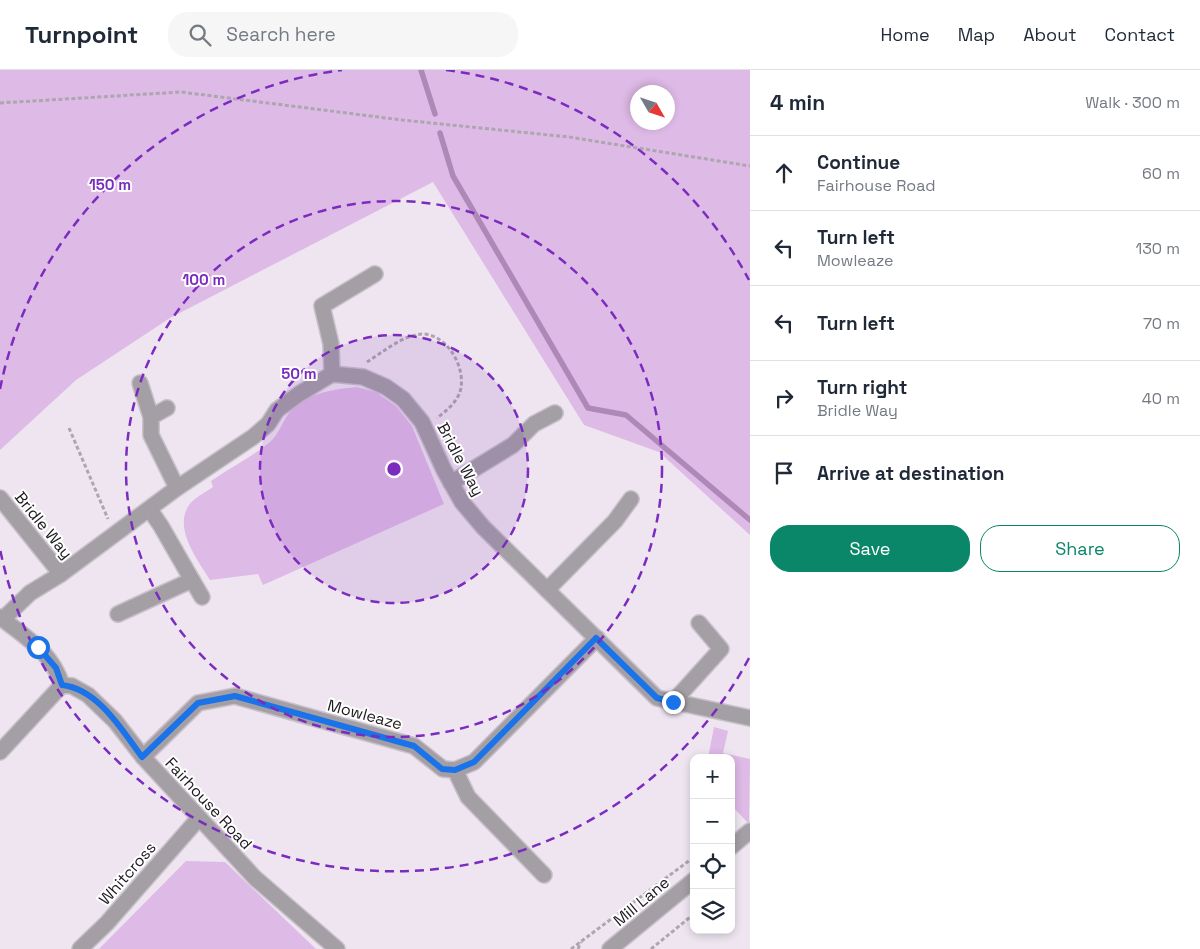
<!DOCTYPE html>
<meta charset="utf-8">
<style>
:root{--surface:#fff;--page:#f6f6f7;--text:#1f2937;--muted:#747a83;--line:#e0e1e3;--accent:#0a8668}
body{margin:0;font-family:"Space Grotesk",sans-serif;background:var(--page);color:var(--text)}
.controls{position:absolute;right:15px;bottom:15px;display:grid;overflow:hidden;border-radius:10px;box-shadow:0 2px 8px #0003}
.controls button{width:45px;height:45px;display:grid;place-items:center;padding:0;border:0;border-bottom:1px solid var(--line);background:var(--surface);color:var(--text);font:25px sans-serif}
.compass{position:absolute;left:630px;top:15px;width:45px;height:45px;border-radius:50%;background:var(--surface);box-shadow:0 2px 8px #0003;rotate:129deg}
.stop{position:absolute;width:15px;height:15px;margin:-11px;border:4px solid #1a73e8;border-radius:50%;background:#fff}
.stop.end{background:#1a73e8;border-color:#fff;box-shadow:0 1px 5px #0008}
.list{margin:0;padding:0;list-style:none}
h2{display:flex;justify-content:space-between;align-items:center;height:65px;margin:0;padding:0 20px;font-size:21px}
h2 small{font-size:16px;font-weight:400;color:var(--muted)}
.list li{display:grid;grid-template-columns:32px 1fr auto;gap:15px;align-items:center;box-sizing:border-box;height:75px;padding:0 20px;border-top:1px solid var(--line)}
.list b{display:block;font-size:19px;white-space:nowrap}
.list p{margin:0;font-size:16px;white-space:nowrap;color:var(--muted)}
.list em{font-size:16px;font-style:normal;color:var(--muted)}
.actions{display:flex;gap:10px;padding:15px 20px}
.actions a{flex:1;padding:11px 0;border:1px solid var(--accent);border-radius:20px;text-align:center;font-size:18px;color:var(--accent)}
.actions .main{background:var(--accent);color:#fff}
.icon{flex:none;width:28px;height:28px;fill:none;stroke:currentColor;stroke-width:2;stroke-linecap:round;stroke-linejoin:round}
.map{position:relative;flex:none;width:750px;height:879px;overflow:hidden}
header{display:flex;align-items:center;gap:30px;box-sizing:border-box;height:70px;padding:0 25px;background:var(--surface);border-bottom:1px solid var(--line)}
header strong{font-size:24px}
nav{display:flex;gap:28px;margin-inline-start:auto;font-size:18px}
.search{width:350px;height:45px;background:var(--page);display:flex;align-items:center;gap:12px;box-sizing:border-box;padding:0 18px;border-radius:20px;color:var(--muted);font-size:19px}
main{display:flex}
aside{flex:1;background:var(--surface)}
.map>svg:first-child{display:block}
.green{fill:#debae6;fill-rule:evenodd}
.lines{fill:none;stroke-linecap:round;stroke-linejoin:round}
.stream{stroke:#ae88b7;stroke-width:5.5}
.minor-casing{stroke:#c8c0ca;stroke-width:18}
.path{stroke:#ada6af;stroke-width:3;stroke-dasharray:4 2.5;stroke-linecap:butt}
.minor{stroke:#a39fa4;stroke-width:15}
.route{stroke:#1a73e8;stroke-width:6}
.ring{fill:none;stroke:#7b2cbf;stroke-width:2.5;stroke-dasharray:9 6}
.labels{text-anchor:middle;stroke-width:4;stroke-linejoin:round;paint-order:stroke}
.street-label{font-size:16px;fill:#1d1a1e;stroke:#fff}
.centre{fill:#7b2cbf;stroke:#fff;stroke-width:2.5}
.ring-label{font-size:15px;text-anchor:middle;font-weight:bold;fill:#7b2cbf;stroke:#fff;stroke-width:4;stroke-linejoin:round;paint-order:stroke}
</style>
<header>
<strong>Turnpoint</strong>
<div class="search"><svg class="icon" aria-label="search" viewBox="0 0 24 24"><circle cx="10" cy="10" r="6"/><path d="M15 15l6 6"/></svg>Search here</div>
<nav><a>Home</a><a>Map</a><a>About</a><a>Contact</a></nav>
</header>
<main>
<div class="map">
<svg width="750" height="879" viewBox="0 0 750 879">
<rect width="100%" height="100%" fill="#eee5f0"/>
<g class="green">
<path d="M0,0H750V465L659,382L584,355L433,112L170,248L76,310L0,380ZM668,22V52H638V22Z"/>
<path d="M357,317L376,322L396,336L412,356L444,434L263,515L258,504L210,510C198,490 173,459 189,435C194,428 206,422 213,417L211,411C230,398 252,387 270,372C278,365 281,355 287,346C301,324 333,319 357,317Z"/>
<path d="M714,657L728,661L723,683L750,689L749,754L731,735V688H708Z"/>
<path d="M186,791L225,792L316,879H99Z"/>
</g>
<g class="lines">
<g class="stream">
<path d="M421,0L435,44"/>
<path d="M440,63L453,106L588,338L626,345L750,450"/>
</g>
<defs>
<g id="minor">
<path d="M332,304L331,274L322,236L375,204"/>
<path d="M140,313L151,347"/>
<path d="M167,338L151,347V365L177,418"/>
<path d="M451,413L513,375L534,354L555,343"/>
<path d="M0,428L61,504"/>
<path d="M192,510L202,527"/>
<path d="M547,520L615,451L631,429"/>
<path d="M118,544L192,510L161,456L150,440"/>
<path d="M0,547C26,568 51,581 62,615L72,616L88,625L115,651L143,687L255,808L337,879"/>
<path d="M3,549L30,523L61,504L177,418L253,367L268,354L277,340L299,324L332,304L363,307L386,317L403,329L422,352L444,400L462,432L483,457L657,628L750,648"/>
<path d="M673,632L721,579L699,553"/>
<path d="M0,682L62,615"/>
<path d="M143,687L198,633L235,626L414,676L443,699L455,700L468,727L544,805"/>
<path d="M455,700L474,692L597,568"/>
<path d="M731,777L750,761"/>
<path d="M80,879L107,853L199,748"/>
<path d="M610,879L694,810"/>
</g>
</defs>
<use href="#minor" class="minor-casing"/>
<g class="path">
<path d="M0,33L181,22L402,50L569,67L750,96"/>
<path d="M367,292C383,282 403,265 422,264C448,264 467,299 460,322C456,333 445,342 437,348"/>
<path d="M69,358L108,449"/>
<path d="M571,879L694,787"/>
<path d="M578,879L581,872"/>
<path d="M651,879L694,844"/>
</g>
<use href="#minor" class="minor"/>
</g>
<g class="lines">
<path class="route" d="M38,577L56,598L62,615C98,619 122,660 142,687L198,633L235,626L414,676L442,699L455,700L474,692L596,568L657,628L673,632"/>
</g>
<circle cx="394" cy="399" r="134" fill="#7b2cbf" fill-opacity=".12"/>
<g class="ring">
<circle cx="394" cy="399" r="134"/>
<circle cx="394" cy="399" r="268"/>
<path d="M749 588A402 402 0 0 1 0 479M0 319A402 402 0 0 1 342 0M446 0A402 402 0 0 1 749 210"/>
</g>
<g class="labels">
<g class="street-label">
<text transform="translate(461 389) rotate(62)" y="6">Bridle Way</text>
<text transform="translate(44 455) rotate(51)" y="6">Bridle Way</text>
<text transform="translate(365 644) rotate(15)" y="6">Mowleaze</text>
<text transform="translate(209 733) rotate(47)" y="6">Fairhouse Road</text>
<text transform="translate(127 803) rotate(-49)" y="6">Whitcross</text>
<text transform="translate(641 831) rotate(-40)" y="6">Mill Lane</text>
</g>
</g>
<circle cx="394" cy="399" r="8" class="centre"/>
<g class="ring-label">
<text x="110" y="120">150 m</text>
<text x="204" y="215">100 m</text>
<text x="299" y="309">50 m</text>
</g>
</svg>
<div class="controls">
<button>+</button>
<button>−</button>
<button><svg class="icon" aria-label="locate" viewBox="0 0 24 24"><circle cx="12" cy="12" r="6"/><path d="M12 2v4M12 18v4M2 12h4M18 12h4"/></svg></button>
<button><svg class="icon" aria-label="layers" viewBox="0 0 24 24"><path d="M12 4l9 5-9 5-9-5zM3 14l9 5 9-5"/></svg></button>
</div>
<svg class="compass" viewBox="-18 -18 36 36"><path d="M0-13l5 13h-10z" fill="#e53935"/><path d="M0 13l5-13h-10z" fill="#747a83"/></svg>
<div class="stop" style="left:38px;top:577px"></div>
<div class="stop end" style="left:673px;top:632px"></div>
</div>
<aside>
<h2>4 min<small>Walk · 300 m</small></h2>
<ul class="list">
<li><svg class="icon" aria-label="ahead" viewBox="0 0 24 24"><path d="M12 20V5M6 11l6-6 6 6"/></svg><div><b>Continue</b><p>Fairhouse Road</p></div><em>60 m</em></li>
<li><svg class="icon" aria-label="left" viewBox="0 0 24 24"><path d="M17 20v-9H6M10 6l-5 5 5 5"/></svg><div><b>Turn left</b><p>Mowleaze</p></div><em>130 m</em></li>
<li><svg class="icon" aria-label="left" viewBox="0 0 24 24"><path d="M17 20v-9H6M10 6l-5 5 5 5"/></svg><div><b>Turn left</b></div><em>70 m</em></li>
<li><svg class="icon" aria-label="right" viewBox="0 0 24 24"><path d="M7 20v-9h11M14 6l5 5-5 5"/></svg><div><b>Turn right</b><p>Bridle Way</p></div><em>40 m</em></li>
<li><svg class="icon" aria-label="arrive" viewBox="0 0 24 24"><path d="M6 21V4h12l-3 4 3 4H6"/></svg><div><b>Arrive at destination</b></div></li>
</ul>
<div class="actions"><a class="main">Save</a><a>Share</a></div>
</aside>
</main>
